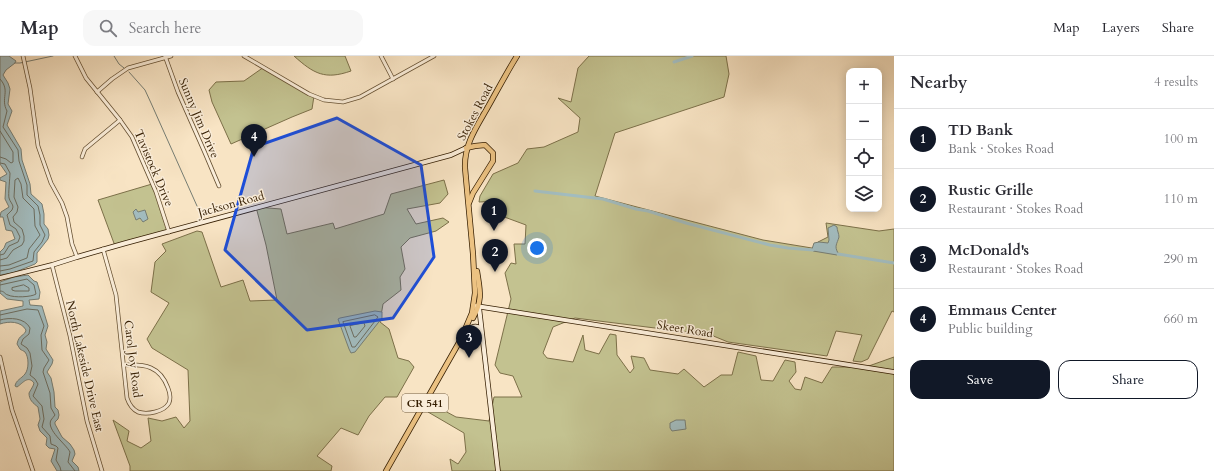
<!DOCTYPE html>
<meta charset="utf-8">
<style>
:root{--surface:#fff;--page:#f7f7f7;--text:#2b2b33;--muted:#7c7c81;--line:#e1e1e2;--accent:#111827}
body{margin:0;font-family:Cardo,serif;background:var(--page);color:var(--text)}
.controls{position:absolute;right:12px;top:12px;display:grid;overflow:hidden;border-radius:8px;box-shadow:0 2px 10px #0003}
.controls button{width:36px;height:36px;display:grid;place-items:center;padding:0;border:0;border-bottom:1px solid var(--line);background:var(--surface);color:var(--text);font:20px sans-serif}
.you{position:absolute;left:537px;top:192px;width:14px;height:14px;margin:-10px;border:3px solid #fff;border-radius:50%;background:#1a73e8;box-shadow:0 0 0 6px #1a73e833}
.badge{display:grid;place-items:center;width:26px;height:26px;border-radius:50%;background:var(--accent);color:#fff;font-size:13px;font-weight:700}
.pin{position:absolute;translate:-50% -33px;filter:drop-shadow(0 1px 2px #0008)}
.pin::after{content:'';position:absolute;top:21px;width:14px;height:12px;background:inherit;clip-path:polygon(0 0,100% 0,50% 100%)}
.list{margin:0;padding:0;list-style:none}
h2{display:flex;justify-content:space-between;align-items:center;height:52px;margin:0;padding:0 16px;font-size:17px}
h2 small{font-size:13px;font-weight:400;color:var(--muted)}
.list li{display:grid;grid-template-columns:26px 1fr auto;gap:12px;align-items:center;box-sizing:border-box;height:60px;padding:0 16px;border-top:1px solid var(--line)}
.list b{display:block;font-size:15px;white-space:nowrap}
.list p{margin:0;font-size:13px;white-space:nowrap;color:var(--muted)}
.list em{font-size:13px;font-style:normal;color:var(--muted)}
.actions{display:flex;gap:8px;padding:12px 16px}
.actions a{flex:1;padding:9px 0;border:1px solid var(--accent);border-radius:12px;text-align:center;font-size:14px;color:var(--accent)}
.actions .main{background:var(--accent);color:#fff}
.icon{flex:none;width:22px;height:22px;fill:none;stroke:currentColor;stroke-width:2;stroke-linecap:round;stroke-linejoin:round}
.map{position:relative;flex:none;width:894px;height:415px;overflow:hidden}
header{display:flex;align-items:center;gap:24px;box-sizing:border-box;height:56px;padding:0 20px;background:var(--surface);border-bottom:1px solid var(--line)}
header strong{font-size:19px}
nav{display:flex;gap:22px;margin-inline-start:auto;font-size:14px}
.search{width:280px;height:36px;background:var(--page);display:flex;align-items:center;gap:10px;box-sizing:border-box;padding:0 14px;border-radius:12px;color:var(--muted);font-size:15px}
main{display:flex}
aside{flex:1;background:var(--surface)}
.map>svg:first-child{display:block}
.green{fill:#c3c290;stroke:#7c7049}
.water{fill:#a2bcbf;stroke:#767d73}
.lines{fill:none;stroke-linecap:round;stroke-linejoin:round}
.shore{stroke:#6c6d60;stroke-width:1}
.stream{stroke:#767d73;stroke-width:1}
.canal{stroke:#a2bcbf;stroke-width:3}
.street-casing{stroke:#665032;stroke-width:4.5}
.secondary-casing{stroke:#351e02;stroke-width:5.5}
.primary-casing{stroke:#351e02;stroke-width:6}
.street{stroke:#faedd9;stroke-width:3}
.secondary{stroke:#faedd9;stroke-width:4}
.primary{stroke:#ecc282;stroke-width:4.5}
.marked{fill:#1d4ed8;fill-opacity:0.2;stroke:#1d4ed8;stroke-width:3;stroke-linejoin:round}
.labels{text-anchor:middle;stroke-width:3;stroke-linejoin:round;paint-order:stroke}
.shield{fill:#faedd9;stroke:#705c42;stroke-width:1}
.shield-label{font-size:11px;font-weight:bold;fill:#351e02}
.street-label{font-size:12px;fill:#351e02;stroke:#faedd9}
</style>
<header>
<strong>Map</strong>
<div class="search"><svg class="icon" aria-label="search" viewBox="0 0 24 24"><circle cx="10" cy="10" r="6"/><path d="M15 15l6 6"/></svg>Search here</div>
<nav><a>Map</a><a>Layers</a><a>Share</a></nav>
</header>
<main>
<div class="map">
<svg width="894" height="415" viewBox="0 0 894 415">
<rect width="100%" height="100%" fill="#f8e4c4"/>
<filter id="stains"><feTurbulence type="fractalNoise" baseFrequency=".005" numOctaves="4"/><feColorMatrix values="0 0 0 0 .2 0 0 0 0 .09 0 0 0 0 .02 0 0 0 .5 -.17"/></filter>
<radialGradient id="worn" r=".72"><stop offset=".6" stop-color="#630" stop-opacity="0"/><stop offset="1" stop-color="#630" stop-opacity=".3"/></radialGradient>
<g class="green">
<path d="M294,0H345L351,15C325,24 314,18 294,0Z"/>
<path d="M589,0H726L729,18L724,41L615,77L595,140L763,184L818,193V186L828,181L826,167L879,175L894,173V256L892,255L868,303L861,306L853,305L862,279L836,275L827,300L728,286L711,279L575,262L553,271L543,297L547,302L573,306L583,279L585,294L599,298L610,278L616,279L617,299L630,317L634,312L631,300L644,302L650,314L678,318L684,313L704,331L721,319H732L738,296L756,300L761,324L773,325L785,304L795,306L796,316L789,325L795,333L801,334L805,321L822,327L832,311H866L894,301V415H452L450,403L458,408L466,396L464,377L428,356L432,348L456,361L489,365L494,341H522L513,320L500,317L495,309L511,243L505,217L511,207L516,208L514,188H525L526,169L499,159V145L479,146L480,140L493,118L518,107L527,93L544,91L578,76L580,62L558,42L571,46L578,12Z"/>
<path d="M264,11L314,40L312,53L292,61L231,88L212,46L209,34L216,26L244,25Z"/>
<path d="M444,124L448,138L440,147L407,153L416,168L443,162L449,166L436,175L410,182L401,191L405,213L400,221L401,234L383,248L380,266L389,273L398,302L409,305L414,311L397,341H385L369,360L358,379L341,372L317,400L332,410L331,415H130V410L113,364L129,375L127,385L141,392L151,385L148,362L162,365L176,361L184,372L190,365L188,314L152,292L147,283L169,247L151,236L155,206L166,195L162,188L197,175L202,176L221,231L243,224L250,245L277,244L266,189L256,151L281,153L287,178L333,167L335,173L384,158L391,138Z"/>
<path d="M152,128L169,176L115,190L98,144Z"/>
</g>
<g class="water">
<path d="M0,0H9L16,5L15,7L6,14L3,19L8,27L10,33L8,48L12,55L7,69L21,93L22,104L30,128L31,138L42,148L44,158V168L48,173L49,179L48,183L37,197V206L35,208L13,217L0,219V196L4,192L6,187L15,183L12,175L6,174L3,161H0L1,156L9,151L5,143L6,126L0,124V122L7,118L0,108Z"/>
<path d="M136,153L138,156L145,154L148,163L143,166L140,162L136,164L133,156Z"/>
<path d="M834,169L837,171C837,174 839,178 839,181C837,188 834,190 838,197L837,199L813,195L812,193L814,187L819,186L828,187L829,184L828,172Z"/>
<path d="M28,219L34,225L37,226L40,236L39,243L29,244L30,249L42,250L48,270L45,279L47,286L46,293L53,304L52,308L47,316L51,322L54,336L55,351L58,354L59,359L58,363L55,366V368L62,381L70,388L74,394L75,398L72,405L78,411L79,415H57L51,405L55,393L49,392L46,389L47,382L40,375L38,369L40,363L38,351C33,347 29,344 29,337L33,330L34,327C28,319 23,327 17,331L15,330C16,324 21,323 25,318C29,313 29,301 25,296C24,295 21,294 20,293L17,288C19,278 25,280 26,274C21,265 9,265 0,268V255L23,250V245L7,243L0,237V226L14,221Z"/>
<path d="M375,255L382,256V262L355,296L351,297L349,293L338,263L340,262Z"/>
<path d="M676,364H685L686,373L672,375L670,372V367Z"/>
</g>
<g class="lines">
<g class="shore">
<path d="M0,23C11,35 0,42 7,55L3,71L18,94L19,105L27,129V139L38,150L40,159V169L45,179L42,186L34,196L33,205L10,213L0,215"/>
<path d="M0,75L13,96V106L11,107L6,103L0,101"/>
<path d="M0,107L5,108L10,117C10,121 8,139 9,142C10,146 13,148 13,151L12,154L7,159L10,169L16,173L20,181L18,186L9,190L4,198L0,199"/>
<path d="M0,204L7,202L13,194L22,189L24,185V180L22,173L14,166L13,161L17,156L18,151L14,141L15,124L18,122L21,128L23,142L34,153L35,170L40,179L29,193L27,202L9,209L0,210"/>
<path d="M0,229L27,223L34,229L36,238C32,241 14,242 8,239C4,238 5,235 0,235"/>
<path d="M24,229L29,232V235H15L12,234V232Z"/>
<path d="M0,259L27,253L38,254L44,270L41,279L42,294L49,304L44,312L43,316L50,337L51,352L55,359C54,361 52,362 51,364C46,374 66,388 70,396L68,406L75,415"/>
<path d="M375,259L378,261L375,265L355,291H352L343,266Z"/>
<path d="M0,264C10,261 25,262 30,272L29,278L23,283L21,288L27,292L30,297L32,310L30,319L35,323L38,328L33,340L42,350L44,363L42,371L50,380L51,388L56,390L58,392L56,404L60,411L61,415"/>
<path d="M364,267L365,270L356,281H354L350,270Z"/>
</g>
<g class="stream">
<path d="M114,0L119,8L124,12"/>
<path d="M15,7H20L53,0"/>
<path d="M129,16L145,34L151,47L197,150"/>
</g>
<g class="canal">
<path d="M674,6L692,0"/>
<path d="M535,135L603,143L636,153L648,155L686,167L770,189L788,192L813,194"/>
<path d="M838,198L894,207"/>
</g>
<defs>
<g id="street">
<path d="M23,0L30,32L38,90L51,127L62,147L67,161L72,188L77,201"/>
<path d="M75,0L86,22L120,64L132,81L156,136L169,176"/>
<path d="M165,0L178,36L205,97L219,130"/>
<path d="M244,0L309,38L324,44L343,46L360,41L434,0"/>
<path d="M381,0L393,23"/>
<path d="M97,36L112,23L128,12L171,0"/>
<path d="M82,101L85,93L120,64"/>
<path d="M103,193L116,239L127,342C129,348 132,353 138,356C147,359 164,356 169,347C171,342 170,337 168,332C160,310 145,308 124,309"/>
<path d="M52,209L70,280L87,365L102,415"/>
<path d="M0,301L12,354L33,415"/>
</g>
<g id="secondary">
<path d="M0,222L52,209L77,201L126,187L451,99L466,92"/>
<path d="M476,250L894,316"/>
<path d="M479,251L498,415"/>
<path d="M464,278C468,273 475,267 481,273"/>
</g>
<g id="primary">
<path d="M466,92L475,90L485,89L493,97V105L473,137L469,147"/>
<path d="M473,262C483,243 480,235 477,215"/>
<path d="M386,415L461,283L472,257L475,237L473,198L465,112C464,87 478,69 489,49C498,33 507,16 517,0"/>
</g>
</defs>
<use href="#street" class="street-casing"/>
<use href="#secondary" class="secondary-casing"/>
<use href="#primary" class="primary-casing"/>
<use href="#street" class="street"/>
<use href="#secondary" class="secondary"/>
<use href="#primary" class="primary"/>
</g>
<path class="marked" d="M337,62L421,109L434,201L393,262L307,274L225,194L254,91Z"/>
<g class="labels">
<rect class="shield" x="402" y="338" width="46" height="18" rx="3"/>
<g class="shield-label">
<text x="425" y="351">CR 541</text>
</g>
<g class="street-label">
<text transform="translate(475 56) rotate(-62)" y="4">Stokes Road</text>
<text transform="translate(199 62) rotate(67)" y="4">Sunny Jim Drive</text>
<text transform="translate(154 112) rotate(67)" y="4">Tavistock Drive</text>
<text transform="translate(231 148) rotate(-15)" y="4">Jackson Road</text>
<text transform="translate(685 273) rotate(9)" y="4">Skeet Road</text>
<text transform="translate(133 303) rotate(83)" y="4">Carol Joy Road</text>
<text transform="translate(85 310) rotate(77)" y="4">North Lakeside Drive East</text>
</g>
</g>
<rect width="100%" height="100%" filter="url(#stains)"/>
<rect width="100%" height="100%" fill="url(#worn)"/>
</svg>
<div class="controls">
<button>+</button>
<button>−</button>
<button><svg class="icon" aria-label="locate" viewBox="0 0 24 24"><circle cx="12" cy="12" r="6"/><path d="M12 2v4M12 18v4M2 12h4M18 12h4"/></svg></button>
<button><svg class="icon" aria-label="layers" viewBox="0 0 24 24"><path d="M12 4l9 5-9 5-9-5zM3 14l9 5 9-5"/></svg></button>
</div>
<div class="you"></div>
<div class="pin badge" style="left:494px;top:175px">1</div>
<div class="pin badge" style="left:495px;top:216px">2</div>
<div class="pin badge" style="left:469px;top:302px">3</div>
<div class="pin badge" style="left:254px;top:101px">4</div>
</div>
<aside>
<h2>Nearby<small>4 results</small></h2>
<ul class="list">
<li><span class="badge">1</span><div><b>TD Bank</b><p>Bank · Stokes Road</p></div><em>100 m</em></li>
<li><span class="badge">2</span><div><b>Rustic Grille</b><p>Restaurant · Stokes Road</p></div><em>110 m</em></li>
<li><span class="badge">3</span><div><b>McDonald's</b><p>Restaurant · Stokes Road</p></div><em>290 m</em></li>
<li><span class="badge">4</span><div><b>Emmaus Center</b><p>Public building</p></div><em>660 m</em></li>
</ul>
<div class="actions"><a class="main">Save</a><a>Share</a></div>
</aside>
</main>
